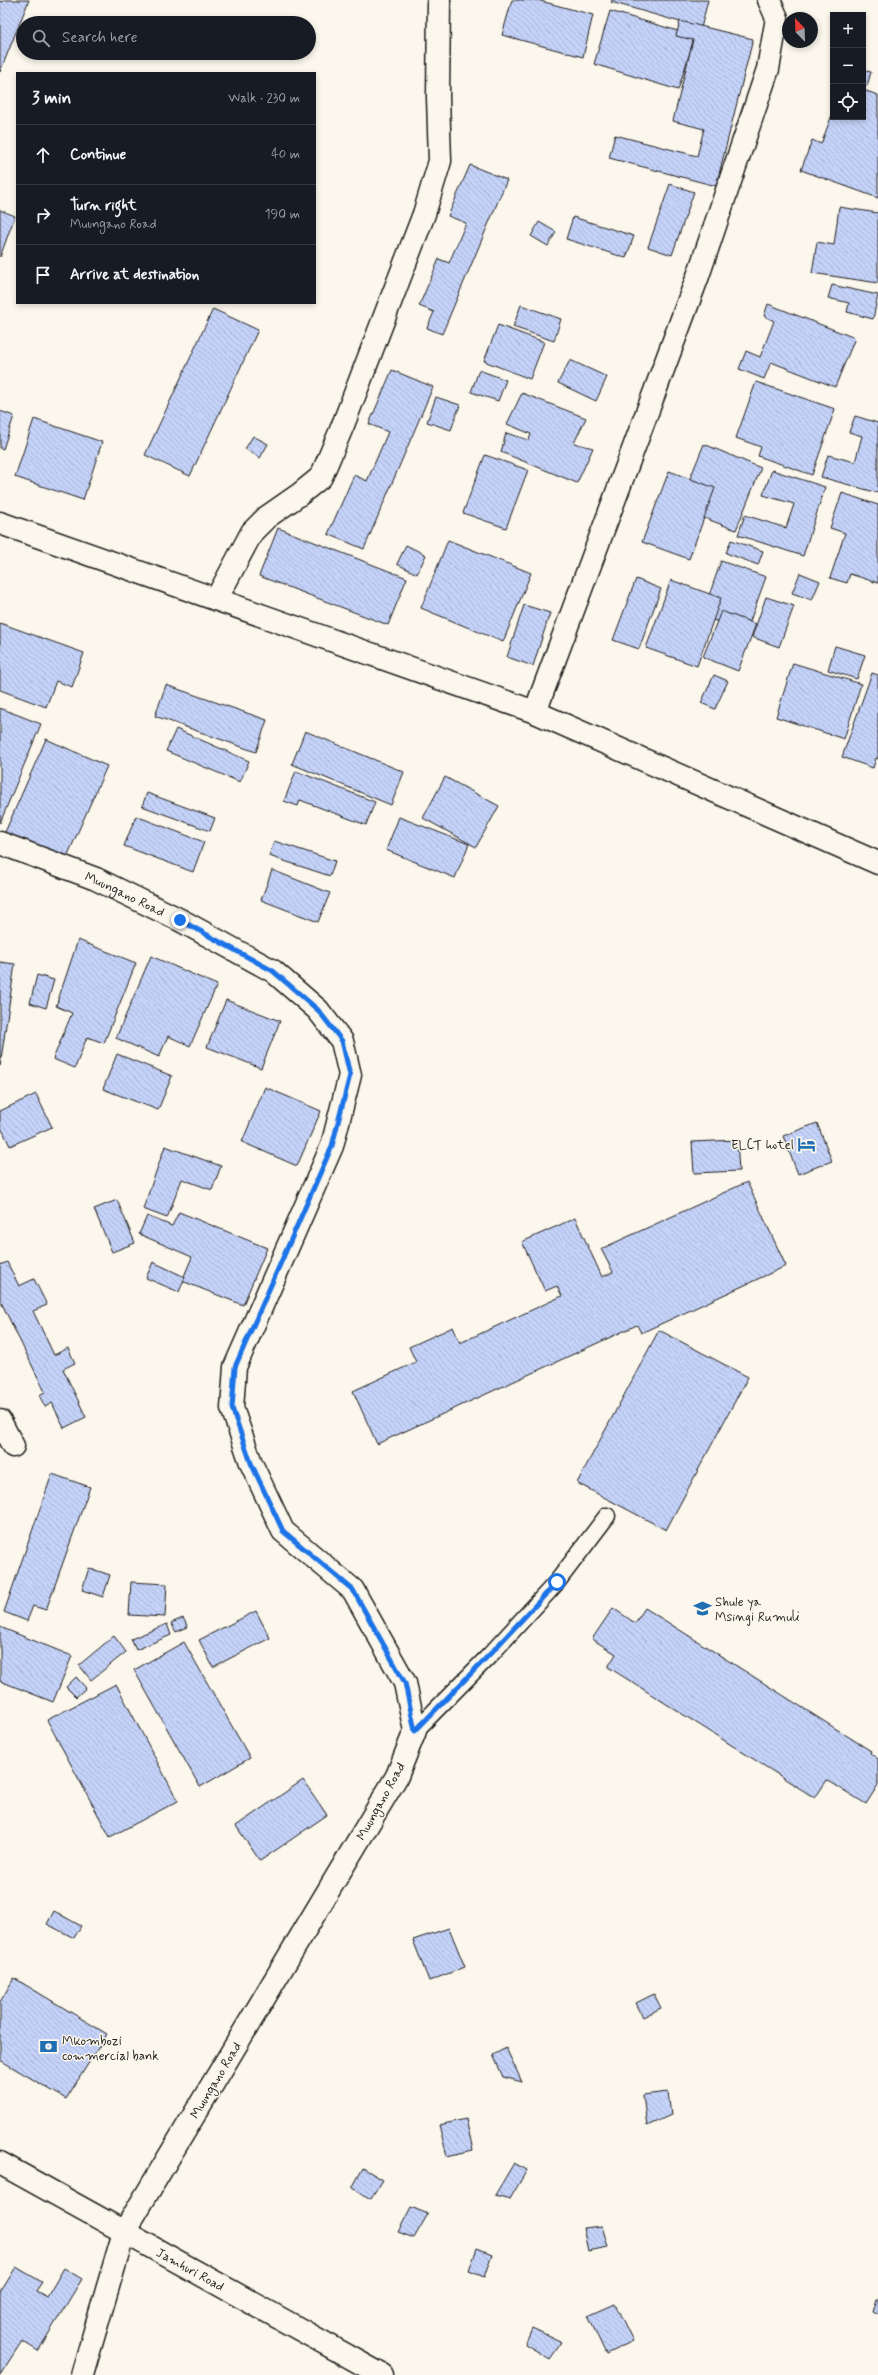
<!DOCTYPE html>
<meta charset="utf-8">
<style>
:root{--surface:#171b24;--page:#20242c;--text:#f1f3f6;--muted:#9ea1a6;--line:#363941}
body{margin:0;font-family:Mynerve,sans-serif;background:var(--page);color:var(--text)}
.controls{position:absolute;right:12px;top:12px;display:grid;overflow:hidden;border-radius:0px;box-shadow:0 2px 6px #0003}
.controls button{width:36px;height:36px;display:grid;place-items:center;padding:0;border:0;border-bottom:1px solid var(--line);background:var(--surface);color:var(--text);font:20px sans-serif}
.compass{position:absolute;left:782px;top:12px;width:36px;height:36px;border-radius:50%;background:var(--surface);box-shadow:0 2px 6px #0003;rotate:337deg}
.stop{position:absolute;width:12px;height:12px;margin:-9px;border:3px solid #1a73e8;border-radius:50%;background:#fff}
.stop.end{background:#1a73e8;border-color:#fff;box-shadow:0 1px 4px #0008}
.list{margin:0;padding:0;list-style:none}
h2{display:flex;justify-content:space-between;align-items:center;height:52px;margin:0;padding:0 16px;font-size:17px}
h2 small{font-size:13px;font-weight:400;color:var(--muted)}
.list li{display:grid;grid-template-columns:26px 1fr auto;gap:12px;align-items:center;box-sizing:border-box;height:60px;padding:0 16px;border-top:1px solid var(--line)}
.list b{display:block;font-size:15px;white-space:nowrap}
.list p{margin:0;font-size:13px;white-space:nowrap;color:var(--muted)}
.list em{font-size:13px;font-style:normal;color:var(--muted)}
.icon{flex:none;width:22px;height:22px;fill:none;stroke:currentColor;stroke-width:2;stroke-linecap:round;stroke-linejoin:round}
.map{position:relative;flex:none;width:878px;height:2375px;overflow:hidden}
.search{position:absolute;background:var(--surface);box-shadow:0 2px 6px #0003;left:16px;top:16px;width:300px;height:44px;display:flex;align-items:center;gap:10px;box-sizing:border-box;padding:0 14px;border-radius:22px;color:var(--muted);font-size:15px}
.panel{position:absolute;background:var(--surface);box-shadow:0 2px 6px #0003;left:16px;top:72px;width:300px;height:232px;border-radius:0px}
.map>svg:first-child{display:block}
.building{fill:url(#building-back-hatch);stroke:#1c1c1c}
.lines{fill:none;stroke-linecap:round;stroke-linejoin:round}
.lane-casing{stroke:#1c1c1c;stroke-width:19}
.street-casing{stroke:#1c1c1c;stroke-width:25}
.secondary-casing{stroke:#1c1c1c;stroke-width:25}
.lane{stroke:#fbf7ec;stroke-width:16}
.street{stroke:#fbf7ec;stroke-width:22}
.secondary{stroke:#fbf7ec;stroke-width:22}
.route{stroke:#1a73e8;stroke-width:5}
.labels{text-anchor:middle;stroke-width:3;stroke-linejoin:round;paint-order:stroke}
.street-label{font-size:13px;fill:#1c1c1c;stroke:#fbf7ec}
.poi-label{font-size:13px;fill:#1c1c1c;stroke:#fbf7ec;text-anchor:start}
</style>
<div class="map">
<svg width="878" height="2375" viewBox="0 0 878 2375">
<defs>
<pattern id="building-back-hatch" width="6" height="6" patternUnits="userSpaceOnUse"><rect width="6" height="6" fill="#c5d2f9"/><path d="M-1 5l2 2M0 0l6 6M5-1l2 2" fill="none" stroke="#a9b4d5"/></pattern>
</defs>
<rect width="100%" height="100%" fill="#fbf7ec"/>
<filter id="ink" filterUnits="userSpaceOnUse"><feTurbulence type="fractalNoise" baseFrequency=".025" numOctaves="2"/><feDisplacementMap in="SourceGraphic" scale="8" xChannelSelector="R" yChannelSelector="G"/><feConvolveMatrix kernelMatrix="1 2 1 2 8 2 1 2 1" color-interpolation-filters="sRGB"/></filter>
<g filter="url(#ink)">
<g class="building">
<path d="M4,0H29L0,72V1L3,2Z"/>
<path d="M512,0H537L593,15L583,57L502,35Z"/>
<path d="M612,0H708L701,28L611,2Z"/>
<path d="M610,11L695,36L678,90L594,64Z"/>
<path d="M680,21L753,39L716,186L609,158L615,135L697,156L704,129L673,121L693,40L676,36Z"/>
<path d="M863,70L871,72L867,86L863,85Z"/>
<path d="M863,90L878,95V198L801,170L812,140L821,144L833,112V117H863Z"/>
<path d="M470,165L507,180L442,334L427,328L434,312L419,306L439,259L449,263L466,223L448,216Z"/>
<path d="M670,184L694,192L672,255L648,247Z"/>
<path d="M839,207L878,213V283L812,273L817,242L834,245Z"/>
<path d="M0,210L15,216L0,257Z"/>
<path d="M573,217L634,236L626,258L566,239Z"/>
<path d="M539,222L556,232L548,246L531,236Z"/>
<path d="M832,285L878,295L873,319L847,312L849,303L828,298Z"/>
<path d="M768,304L855,338L835,387L771,362L764,379L739,369L746,351L760,357L774,321L764,316Z"/>
<path d="M521,305L561,319L554,341L513,327Z"/>
<path d="M213,309L258,330L190,476L145,455Z"/>
<path d="M498,325L544,342L530,379L484,361Z"/>
<path d="M570,360L607,377L596,401L558,383Z"/>
<path d="M392,370L433,387L364,549L328,534L354,475L367,481L388,432L369,424Z"/>
<path d="M479,370L506,380L498,401L471,392Z"/>
<path d="M756,382L835,409L812,475L758,456L761,447L736,438Z"/>
<path d="M522,393L586,418L574,443L593,448L577,483L501,452L506,433L529,440L531,434L507,424Z"/>
<path d="M436,397L460,405L451,430L427,422Z"/>
<path d="M0,411L14,416L3,449L0,448Z"/>
<path d="M855,416L878,423V493L821,477L828,455L855,462L862,436L849,432Z"/>
<path d="M34,419L102,442L83,500L15,477Z"/>
<path d="M253,436L268,444L260,458L245,449Z"/>
<path d="M704,444L761,468L736,530L678,508Z"/>
<path d="M485,455L528,470L506,528L463,513Z"/>
<path d="M772,470L825,487L803,556L738,535L745,515L786,528L794,504L763,495Z"/>
<path d="M669,471L715,488L689,559L642,542Z"/>
<path d="M842,493L878,505V583L850,574L847,583L830,578L845,533L830,528Z"/>
<path d="M278,528L407,578L388,625L259,576Z"/>
<path d="M448,540L531,573L503,642L421,608Z"/>
<path d="M731,540L763,551L758,565L726,553Z"/>
<path d="M406,545L426,555L417,574L397,564Z"/>
<path d="M721,561L766,577L746,632L702,616Z"/>
<path d="M800,573L820,581L812,600L792,593Z"/>
<path d="M636,579L661,589L639,649L613,640Z"/>
<path d="M671,580L721,598L697,666L646,648Z"/>
<path d="M766,597L794,606L779,647L752,637Z"/>
<path d="M524,605L550,613L533,666L507,657Z"/>
<path d="M721,611L756,624L738,671L703,657Z"/>
<path d="M0,623L84,653L72,687L56,681L46,707L0,690Z"/>
<path d="M835,646L865,655L857,679L828,670Z"/>
<path d="M793,663L861,684L844,739L776,717Z"/>
<path d="M872,673L878,675V759L876,758L873,768L842,757Z"/>
<path d="M714,675L728,681L715,709L701,703Z"/>
<path d="M166,685L267,720L256,752L155,716Z"/>
<path d="M0,708L41,724L0,823Z"/>
<path d="M176,729L249,761L240,782L166,751Z"/>
<path d="M305,731L404,772L391,805L292,764Z"/>
<path d="M46,739L107,766L63,866L2,839Z"/>
<path d="M296,771L375,802L366,825L300,800L298,806L284,801Z"/>
<path d="M445,777L499,806L476,847L423,818Z"/>
<path d="M147,793L215,818L210,831L142,806Z"/>
<path d="M136,816L204,842L193,872L124,846Z"/>
<path d="M399,817L469,844L455,878L386,850Z"/>
<path d="M274,841L335,861L330,876L269,856Z"/>
<path d="M272,870L330,893L318,922L261,900Z"/>
<path d="M78,940L136,963L104,1043L87,1037L75,1068L53,1059L72,1013L56,1006Z"/>
<path d="M151,956L217,985L190,1046L168,1036L159,1057L116,1038Z"/>
<path d="M0,962L15,964L0,1066Z"/>
<path d="M37,975L54,980L46,1008L30,1003Z"/>
<path d="M226,1000L280,1021L261,1068L207,1047Z"/>
<path d="M117,1054L172,1076L158,1110L103,1089Z"/>
<path d="M265,1087L321,1111L297,1166L242,1142Z"/>
<path d="M36,1094L52,1127L10,1146L0,1125V1111Z"/>
<path d="M817,1123L832,1161L798,1174L783,1136Z"/>
<path d="M737,1140L739,1171L694,1173L692,1142Z"/>
<path d="M165,1146L221,1166L212,1190L182,1179L167,1218L143,1209Z"/>
<path d="M747,1182L786,1266L641,1333L637,1325L377,1444L353,1391L416,1362L409,1347L453,1327L460,1343L562,1296L557,1286L545,1291L522,1242L575,1218L602,1277L613,1272L601,1249Z"/>
<path d="M117,1200L135,1243L112,1252L94,1209Z"/>
<path d="M179,1212L267,1248L243,1305L182,1281L192,1257L139,1234L147,1216L172,1226Z"/>
<path d="M7,1262L19,1286L34,1279L47,1305L33,1311L54,1355L68,1348L75,1363L63,1369L86,1417L64,1428L52,1403L45,1407L39,1395L45,1392L0,1300V1265Z"/>
<path d="M153,1262L185,1277L179,1292L146,1278Z"/>
<path d="M659,1330L748,1377L666,1530L577,1483Z"/>
<path d="M52,1474L90,1487L46,1610L33,1606L27,1621L4,1612Z"/>
<path d="M89,1568L110,1575L103,1597L82,1590Z"/>
<path d="M131,1582L167,1584L165,1617L129,1615Z"/>
<path d="M613,1608L635,1623L645,1608L871,1751L870,1753L878,1759V1785L866,1804L827,1780L815,1798L608,1667L616,1654L592,1639Z"/>
<path d="M256,1611L270,1638L213,1667L199,1640Z"/>
<path d="M183,1618L188,1627L176,1632L171,1623Z"/>
<path d="M167,1624L171,1635L136,1650L131,1639Z"/>
<path d="M0,1627L72,1656L53,1702L0,1681Z"/>
<path d="M114,1636L126,1652L91,1680L79,1665Z"/>
<path d="M184,1642L250,1758L200,1787L134,1670Z"/>
<path d="M76,1677L86,1688L76,1697L66,1687Z"/>
<path d="M116,1684L178,1801L110,1837L47,1720Z"/>
<path d="M303,1780L327,1815L260,1861L236,1826Z"/>
<path d="M54,1911L81,1926L74,1938L47,1924Z"/>
<path d="M449,1928L465,1967L429,1981L413,1940Z"/>
<path d="M14,1978L107,2034L66,2099L0,2060V2002Z"/>
<path d="M654,1994L661,2008L643,2017L636,2003Z"/>
<path d="M506,2048L522,2082L503,2077L493,2055Z"/>
<path d="M668,2092L671,2115L647,2126L643,2095Z"/>
<path d="M466,2119L473,2150L447,2156L439,2125Z"/>
<path d="M514,2163L527,2170L510,2199L495,2195Z"/>
<path d="M363,2168L383,2180L371,2199L352,2188Z"/>
<path d="M411,2207L428,2214L414,2238L398,2232Z"/>
<path d="M602,2226L608,2247L588,2251L583,2228Z"/>
<path d="M477,2248L492,2254L484,2277L469,2271Z"/>
<path d="M16,2267L42,2282L36,2291L47,2297L64,2268L82,2279L38,2351L22,2341L0,2375V2293Z"/>
<path d="M876,2298H878V2314L872,2311Z"/>
<path d="M615,2304L633,2341L606,2354L588,2316Z"/>
<path d="M532,2328L562,2342L550,2359L525,2344Z"/>
</g>
<g class="lines">
<defs>
<path id="lane" d="M415,1731L490,1655L557,1582L607,1516"/>
<g id="street">
<path d="M0,523L535,712L878,863"/>
<path d="M217,598L252,532L267,517L300,494L321,477L343,425L424,214L440,161L438,97L439,0"/>
<path d="M535,712L698,276L768,69L777,18L769,0"/>
<path id="s1" d="M0,843L96,879L180,920L273,971L318,1010L342,1041L350,1075L332,1146L235,1367L232,1408L251,1463L283,1531L353,1590L405,1683L415,1731L397,1776L124,2232L82,2375"/>
<path d="M0,1421L13,1446"/>
</g>
<g id="secondary">
<path id="s2" d="M0,2163L382,2375"/>
</g>
</defs>
<use href="#lane" class="lane-casing"/>
<use href="#street" class="street-casing"/>
<use href="#secondary" class="secondary-casing"/>
<use href="#lane" class="lane"/>
<use href="#street" class="street"/>
<use href="#secondary" class="secondary"/>
</g>
</g>
<g class="lines" filter="url(#ink)">
<path class="route" d="M180,920L273,971L318,1010L342,1041L350,1075L332,1146L235,1367L232,1408L251,1463L283,1531L353,1590L405,1683L415,1731L490,1654L557,1582"/>
</g>
<defs>
<symbol id="hotel-bare" viewBox="-9 -9 18 18"><path d="M-6-4.5h1.5V1H6V5H4.5V3h-9V5H-6ZM-4 0a1.8 1.8 0 1 1 3.6 0ZM.5 0V-2.5h3Q6-2.5 6 0Z" fill="#1f6fb2" stroke="#fbf7ec" stroke-width="2.5" paint-order="stroke"/></symbol>
<symbol id="school-bare" viewBox="-9 -9 18 18"><path d="M0-5L7-2L0 1L-7-2ZM-4 1L0 2.5L4 1V4Q0 6-4 4Z" fill="#1f6fb2" stroke="#fbf7ec" stroke-width="2.5" paint-order="stroke"/></symbol>
<symbol id="bank-bare" viewBox="-9 -9 18 18"><path d="M-6-4H6V4H-6ZM0-2.3a2.3 2.3 0 1 0 0 4.6a2.3 2.3 0 1 0 0-4.6Z" fill="#1f6fb2" stroke="#fbf7ec" stroke-width="2.5" paint-order="stroke"/></symbol>
</defs>
<g fill-rule="evenodd">
<use href="#hotel-bare" x="794" y="1132" width="25" height="25"/>
<use href="#school-bare" x="690" y="1596" width="25" height="25"/>
<use href="#bank-bare" x="36" y="2034" width="25" height="25"/>
</g>
<g class="labels">
<g class="street-label">
<text dy="5" stroke="none"><textPath href="#s1" startOffset="135">Muungano Road</textPath></text>
<text transform="translate(380 1801) rotate(-61)" y="5">Muungano Road</text>
<text transform="translate(215 2080) rotate(-59)" y="5">Muungano Road</text>
<text dy="5" stroke="none"><textPath href="#s2" startOffset="218">Jamhuri Road</textPath></text>
</g>
<g class="poi-label">
<text x="794" y="1149" text-anchor="end">ELCT hotel</text>
<text x="715" y="1606">Shule ya<tspan x="715" dy="15">Msingi Rumuli</tspan></text>
<text x="62" y="2045">Mkombozi<tspan x="62" dy="15">commercial bank</tspan></text>
</g>
</g>
</svg>
<div class="controls">
<button>+</button>
<button>−</button>
<button><svg class="icon" aria-label="locate" viewBox="0 0 24 24"><circle cx="12" cy="12" r="6"/><path d="M12 2v4M12 18v4M2 12h4M18 12h4"/></svg></button>
</div>
<svg class="compass" viewBox="-18 -18 36 36"><path d="M0-13l5 13h-10z" fill="#e53935"/><path d="M0 13l5-13h-10z" fill="#9ea1a6"/></svg>
<div class="stop" style="left:557px;top:1582px"></div>
<div class="stop end" style="left:180px;top:920px"></div>
<div class="search"><svg class="icon" aria-label="search" viewBox="0 0 24 24"><circle cx="10" cy="10" r="6"/><path d="M15 15l6 6"/></svg>Search here</div>
<section class="panel">
<h2>3 min<small>Walk · 230 m</small></h2>
<ul class="list">
<li><svg class="icon" aria-label="ahead" viewBox="0 0 24 24"><path d="M12 20V5M6 11l6-6 6 6"/></svg><div><b>Continue</b></div><em>40 m</em></li>
<li><svg class="icon" aria-label="right" viewBox="0 0 24 24"><path d="M7 20v-9h11M14 6l5 5-5 5"/></svg><div><b>Turn right</b><p>Muungano Road</p></div><em>190 m</em></li>
<li><svg class="icon" aria-label="arrive" viewBox="0 0 24 24"><path d="M6 21V4h12l-3 4 3 4H6"/></svg><div><b>Arrive at destination</b></div></li>
</ul>
</section>
</div>
